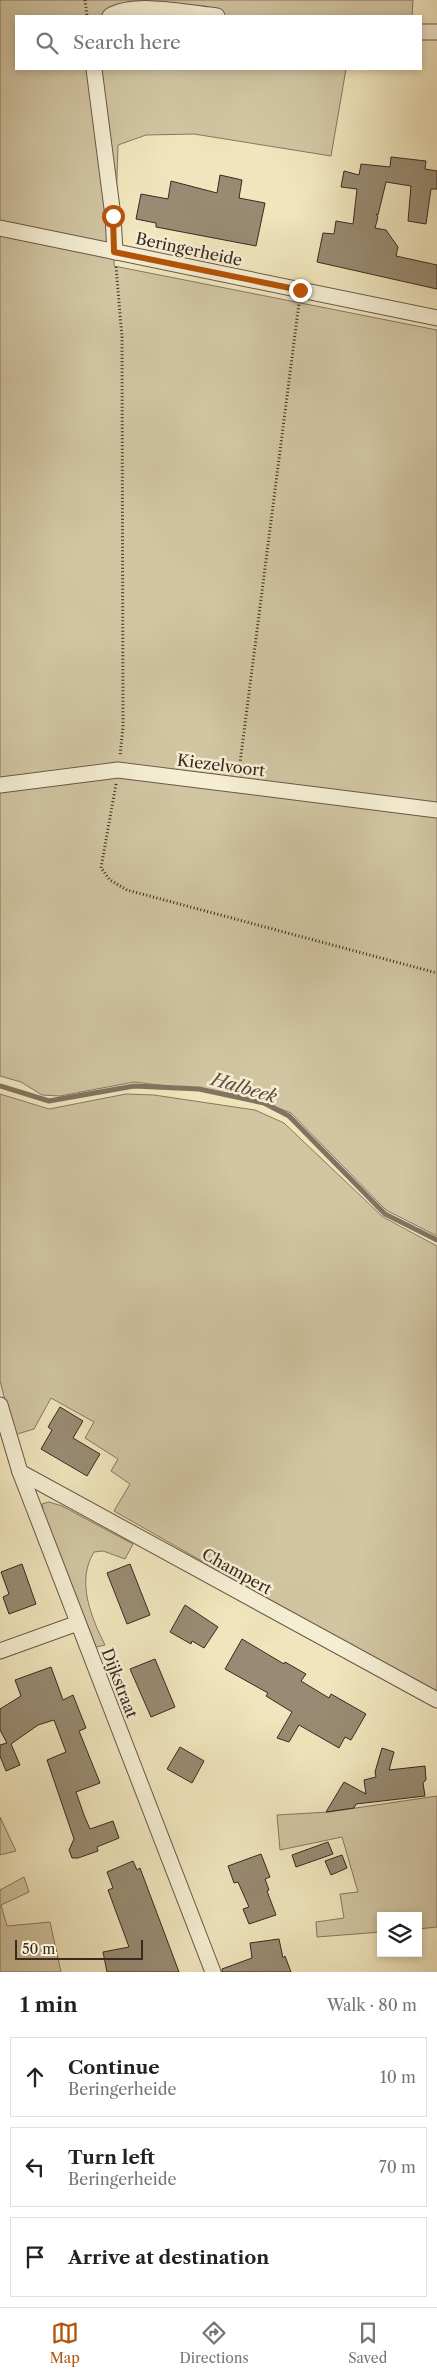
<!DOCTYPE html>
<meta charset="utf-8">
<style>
:root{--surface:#fff;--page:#f6f6f6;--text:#222;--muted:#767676;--line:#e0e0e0;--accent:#b45309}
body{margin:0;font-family:"Libre Caslon Text",serif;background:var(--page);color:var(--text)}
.controls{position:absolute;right:15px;bottom:15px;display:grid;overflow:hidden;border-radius:0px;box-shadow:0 2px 8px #0003}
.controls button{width:45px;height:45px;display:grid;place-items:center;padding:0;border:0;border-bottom:1px solid var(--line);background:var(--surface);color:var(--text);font:25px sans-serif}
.scale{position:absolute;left:15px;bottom:12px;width:128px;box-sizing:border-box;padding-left:5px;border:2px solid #3a2923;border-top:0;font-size:14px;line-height:18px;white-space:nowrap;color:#3a2923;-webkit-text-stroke:4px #f5eed3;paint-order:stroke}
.stop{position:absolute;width:15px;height:15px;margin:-11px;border:4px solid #b45309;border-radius:50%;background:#fff}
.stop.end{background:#b45309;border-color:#fff;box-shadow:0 1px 5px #0008}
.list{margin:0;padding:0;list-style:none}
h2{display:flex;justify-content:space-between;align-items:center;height:65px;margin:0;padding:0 20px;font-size:21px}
h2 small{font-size:16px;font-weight:400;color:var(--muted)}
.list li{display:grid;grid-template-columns:32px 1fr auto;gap:15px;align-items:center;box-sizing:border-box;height:80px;margin:0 10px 10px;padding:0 10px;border:1px solid var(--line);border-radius:0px}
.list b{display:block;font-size:19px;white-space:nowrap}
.list p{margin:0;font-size:16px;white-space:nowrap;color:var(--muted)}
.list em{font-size:16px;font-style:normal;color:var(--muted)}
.icon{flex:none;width:28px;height:28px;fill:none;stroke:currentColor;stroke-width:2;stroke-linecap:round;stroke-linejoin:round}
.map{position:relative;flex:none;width:437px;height:1972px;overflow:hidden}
.search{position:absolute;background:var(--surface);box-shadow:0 2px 8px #0003;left:15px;right:15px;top:15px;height:55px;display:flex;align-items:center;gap:12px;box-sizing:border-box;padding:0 18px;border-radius:0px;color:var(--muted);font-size:19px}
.sheet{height:335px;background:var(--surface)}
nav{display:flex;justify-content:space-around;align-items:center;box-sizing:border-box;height:70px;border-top:1px solid var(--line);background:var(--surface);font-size:14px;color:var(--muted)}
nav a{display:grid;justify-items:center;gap:2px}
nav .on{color:var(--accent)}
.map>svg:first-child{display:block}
.green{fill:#d1c5a2;stroke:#867762}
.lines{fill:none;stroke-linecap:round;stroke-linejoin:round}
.stream{stroke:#827360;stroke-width:5}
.building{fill:#998b73;stroke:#3a2923}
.street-casing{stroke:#685849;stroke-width:17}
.path{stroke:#3a2923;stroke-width:3;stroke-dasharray:1 2.5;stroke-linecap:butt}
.street{stroke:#f5eed3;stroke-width:15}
.route{stroke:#b45309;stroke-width:6}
.labels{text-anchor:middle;stroke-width:5;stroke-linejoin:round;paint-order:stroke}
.street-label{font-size:16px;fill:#3a2923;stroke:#f5eed3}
.water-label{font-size:18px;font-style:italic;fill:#5e4e41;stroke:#f5eed3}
</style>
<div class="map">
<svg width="437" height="1972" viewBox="0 0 437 1972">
<rect width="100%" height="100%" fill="#f0e5bc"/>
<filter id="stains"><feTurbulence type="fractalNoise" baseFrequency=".004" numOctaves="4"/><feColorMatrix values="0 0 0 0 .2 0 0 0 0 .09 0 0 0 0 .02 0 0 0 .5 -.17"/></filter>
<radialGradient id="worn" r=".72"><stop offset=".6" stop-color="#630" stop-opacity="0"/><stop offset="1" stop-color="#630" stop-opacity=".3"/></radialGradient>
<g class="green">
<path d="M0,0H413L412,16H16V69H346L331,156L194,134L146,135L118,145L114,266L437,330V1236L386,1210L291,1113L264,1102L235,1094L134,1082L60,1096L42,1095L21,1082L0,1076Z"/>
<path d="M0,1094L49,1109L126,1094L154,1095L255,1110L284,1123L383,1217L437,1246V1695L114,1511L130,1484L111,1471L118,1459L85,1438L94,1422L51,1398L34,1429L14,1435L0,1381Z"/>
<path d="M49,1502L62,1506L133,1544L125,1559L103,1551L94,1552C76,1581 91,1617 105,1645L96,1647L44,1514L42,1504Z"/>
<path d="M437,1796V1927L418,1929V1916H381V1932L317,1937L316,1922L344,1918L340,1894L358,1892L342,1837L280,1850L277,1815L329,1812Z"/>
<path d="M0,1817L16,1851L0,1855Z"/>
<path d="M24,1877L29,1892L1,1905L7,1926L50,1922L61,1972H0V1890Z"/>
</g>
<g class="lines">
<path class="stream" d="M0,1086L49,1101L134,1086L199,1089L264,1103L289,1116L385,1214L437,1240"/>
</g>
<g class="building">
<path d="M391,157L426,161L425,169L437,171V189H431L426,224L408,221L411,186L386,182L378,215L376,214L378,217L375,228L386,230L398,247L396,256L437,265V289L317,262L323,233L334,234L336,221L353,224L357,189L341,187L344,171L359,175L361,164L390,167Z"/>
<path d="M220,175L242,180L239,198L265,203L256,246L156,227V223L136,219L141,194L168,199L171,181L217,193Z"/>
<path d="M60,1407L83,1421L73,1438L100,1454L87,1476L41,1449L52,1430L48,1427Z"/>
<path d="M22,1564L36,1604L9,1614L3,1597L9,1594L1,1572Z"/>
<path d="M130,1564L150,1615L127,1624L107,1573Z"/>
<path d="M185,1605L218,1627L204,1648L192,1641L191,1644L170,1632Z"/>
<path d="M242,1639L284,1664L285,1662L306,1674L301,1681L329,1698L331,1694L366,1714L351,1740L345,1737L339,1748L299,1725L289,1742L277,1738L292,1712L266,1696L268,1693L225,1669Z"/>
<path d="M155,1659L175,1707L151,1717L130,1669Z"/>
<path d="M51,1667L63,1700L73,1695L86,1728L79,1731L100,1783L76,1792L84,1815L90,1829L113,1821L119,1838L97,1847L98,1851L78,1858H72L69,1850L74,1839L47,1760L66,1752L54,1720L38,1725L11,1744L20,1765L6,1771L0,1756V1745L7,1743L0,1730V1709L21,1696L15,1680Z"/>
<path d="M180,1747L204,1761L192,1783L167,1769Z"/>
<path d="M382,1748L394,1752L389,1770L425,1766L426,1780L423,1783L425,1796L356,1804L354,1808L326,1812L344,1782L366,1794L364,1780L376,1777L375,1772Z"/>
<path d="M328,1842L333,1854L296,1867L292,1855Z"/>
<path d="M261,1854L270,1877L265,1879L269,1890L267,1891L276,1915L249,1924L243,1909L249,1907L238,1882L234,1883L228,1866Z"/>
<path d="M342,1855L347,1868L331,1875L325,1861Z"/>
<path d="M133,1861L137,1870L140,1868L179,1972H107L103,1952L129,1947L108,1890L113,1888L107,1872Z"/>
<path d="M279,1939L283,1958L285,1956L291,1972H222V1969L252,1958L250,1943Z"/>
</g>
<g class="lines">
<defs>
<g id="street">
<path d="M110,16C135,1 188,13 217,16"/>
<path d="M421,32H437"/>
<path d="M94,69L113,216L115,252"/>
<path d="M0,228L437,318"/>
<path d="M0,785L118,770L437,810"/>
<path d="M0,1405L20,1472L213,1972"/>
<path d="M20,1472L437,1700"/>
<path d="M0,1651L78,1623"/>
</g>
</defs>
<use href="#street" class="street-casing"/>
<g class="path">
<path d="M85,0L87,16"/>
<path d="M116,267L122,337L123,727L120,756"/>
<path d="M239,771L299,303"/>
<path d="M116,784L101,868L110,880L127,890L437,973"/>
</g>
<use href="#street" class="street"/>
</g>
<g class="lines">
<path class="route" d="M113,216L114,252L300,290"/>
</g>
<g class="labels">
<g class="street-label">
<text transform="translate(189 249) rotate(12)" y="6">Beringerheide</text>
<text transform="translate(221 765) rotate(7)" y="6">Kiezelvoort</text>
<text transform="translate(237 1571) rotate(29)" y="6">Champert</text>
<text transform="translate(120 1683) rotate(69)" y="6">Dijkstraat</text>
</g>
<g class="water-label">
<text transform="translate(244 1088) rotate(16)" y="6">Halbeek</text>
</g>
</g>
<rect width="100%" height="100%" filter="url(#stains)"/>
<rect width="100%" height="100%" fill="url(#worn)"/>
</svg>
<div class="controls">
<button><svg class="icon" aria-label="layers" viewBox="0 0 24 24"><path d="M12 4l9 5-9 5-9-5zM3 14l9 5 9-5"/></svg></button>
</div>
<div class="scale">50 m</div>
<div class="stop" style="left:113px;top:216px"></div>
<div class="stop end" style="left:300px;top:290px"></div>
<div class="search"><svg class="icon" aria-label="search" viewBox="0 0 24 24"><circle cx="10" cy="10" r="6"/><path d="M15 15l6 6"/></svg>Search here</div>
</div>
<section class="sheet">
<h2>1 min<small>Walk · 80 m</small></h2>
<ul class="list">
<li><svg class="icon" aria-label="ahead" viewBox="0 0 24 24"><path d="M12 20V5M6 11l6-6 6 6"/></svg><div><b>Continue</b><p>Beringerheide</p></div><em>10 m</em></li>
<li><svg class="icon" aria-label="left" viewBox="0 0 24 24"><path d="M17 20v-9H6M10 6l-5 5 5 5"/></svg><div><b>Turn left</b><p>Beringerheide</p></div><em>70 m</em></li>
<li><svg class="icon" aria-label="arrive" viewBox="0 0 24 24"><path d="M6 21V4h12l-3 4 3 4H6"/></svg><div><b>Arrive at destination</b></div></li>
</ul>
</section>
<nav>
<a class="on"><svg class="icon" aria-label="map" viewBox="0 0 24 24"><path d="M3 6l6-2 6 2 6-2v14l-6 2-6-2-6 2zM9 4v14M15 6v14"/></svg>Map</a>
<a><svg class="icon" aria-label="directions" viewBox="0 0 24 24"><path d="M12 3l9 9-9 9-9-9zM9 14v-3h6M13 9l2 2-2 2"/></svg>Directions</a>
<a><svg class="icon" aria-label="saved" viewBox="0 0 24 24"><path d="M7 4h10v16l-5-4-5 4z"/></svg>Saved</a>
</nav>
